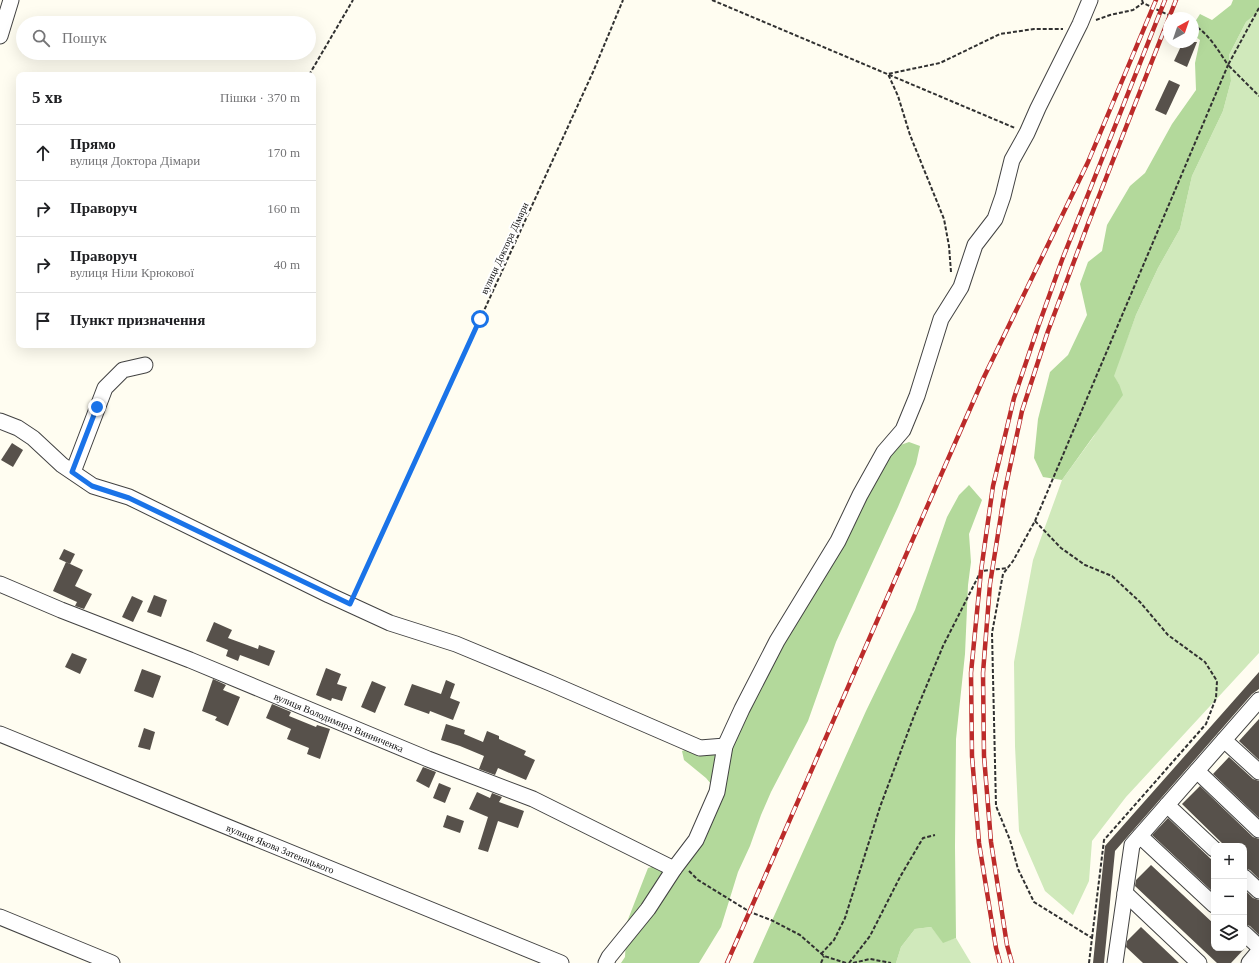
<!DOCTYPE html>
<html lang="uk">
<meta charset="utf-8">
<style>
:root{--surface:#fff;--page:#f6f6f6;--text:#202124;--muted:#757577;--line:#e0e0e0}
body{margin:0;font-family:Georgia,serif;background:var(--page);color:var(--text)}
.controls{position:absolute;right:12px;bottom:12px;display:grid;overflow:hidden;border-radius:8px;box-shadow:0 4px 16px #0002}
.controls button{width:36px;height:36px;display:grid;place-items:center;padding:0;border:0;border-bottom:1px solid var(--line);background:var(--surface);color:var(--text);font:20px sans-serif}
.compass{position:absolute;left:1163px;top:12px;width:36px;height:36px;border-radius:50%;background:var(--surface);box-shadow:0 4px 16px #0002;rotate:40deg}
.stop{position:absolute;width:12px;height:12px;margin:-9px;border:3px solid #1a73e8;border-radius:50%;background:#fff}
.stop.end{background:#1a73e8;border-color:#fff;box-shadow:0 1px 4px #0008}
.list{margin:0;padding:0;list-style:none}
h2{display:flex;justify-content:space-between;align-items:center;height:52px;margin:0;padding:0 16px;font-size:17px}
h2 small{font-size:13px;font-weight:400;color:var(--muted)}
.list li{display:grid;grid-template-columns:26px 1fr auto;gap:12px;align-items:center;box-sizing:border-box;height:56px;padding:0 16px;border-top:1px solid var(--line)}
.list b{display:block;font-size:15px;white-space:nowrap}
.list p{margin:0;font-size:13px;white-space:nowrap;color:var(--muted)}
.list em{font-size:13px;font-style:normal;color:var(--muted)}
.icon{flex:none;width:22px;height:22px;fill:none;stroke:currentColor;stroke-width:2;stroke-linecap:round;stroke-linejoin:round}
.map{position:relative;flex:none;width:1259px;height:963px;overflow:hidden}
.search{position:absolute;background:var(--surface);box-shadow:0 4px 16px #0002;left:16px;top:16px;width:300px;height:44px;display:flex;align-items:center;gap:10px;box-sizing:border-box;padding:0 14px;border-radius:22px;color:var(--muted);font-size:15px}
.panel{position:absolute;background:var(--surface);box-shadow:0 4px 16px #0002;left:16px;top:72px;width:300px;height:276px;border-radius:8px}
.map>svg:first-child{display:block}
.green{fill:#d0e9bb}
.forest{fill:#b3d99b}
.building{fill:#57514b}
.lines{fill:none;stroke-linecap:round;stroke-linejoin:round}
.minor-casing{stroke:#424242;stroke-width:17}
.path{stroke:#313131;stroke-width:2;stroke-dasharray:4 2;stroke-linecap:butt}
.minor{stroke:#fff;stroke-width:15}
.rail-casing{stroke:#bc2b2a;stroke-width:4.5}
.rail{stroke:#fff;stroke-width:3;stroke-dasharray:9;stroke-linecap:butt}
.route{stroke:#1a73e8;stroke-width:5}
.labels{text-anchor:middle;stroke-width:4;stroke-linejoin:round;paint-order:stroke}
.street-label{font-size:10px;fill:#0f0f0f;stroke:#fff}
</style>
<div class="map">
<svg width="1259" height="963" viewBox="0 0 1259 963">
<rect width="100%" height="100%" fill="#fffdf1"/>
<g class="green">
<path d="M1259,11V653L1126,797L1092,841L1089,881L1073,915L1045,891L1019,831L1015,746L1014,662L1033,560L1062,480L1094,436L1119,384L1113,376L1136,315L1158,268L1180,229L1192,176L1223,111L1231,81L1229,55L1246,22Z"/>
<path d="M931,927L943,942L956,938L971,963H896L901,947L915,929Z"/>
</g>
<g class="forest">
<path d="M1233,0H1259V11L1246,22L1229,55L1231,81L1223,111L1192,176L1180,229L1158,268L1136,315L1114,376L1119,384L1123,395L1062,480L1043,477L1034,458L1038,419L1050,372L1068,355L1087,315L1080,284L1088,262L1102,251L1107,225L1130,186L1145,173L1172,124L1196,90L1195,63L1200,40L1193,35V25L1200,14L1212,20L1231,5Z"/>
<path d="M909,442L920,446L916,464L898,507L836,642L808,721L771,792L761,815L750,846L738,872L721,927L699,963H621L625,957L627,922L648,868L693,856L704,842L722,797L706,778L684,760L682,751L737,734L785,636L892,448Z"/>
<path d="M969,485L982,500L969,534L971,562L968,585L965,654L956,739L955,847L956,938L943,943L931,927L915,929L901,947L896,963H753L866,711L915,610L947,517L959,495Z"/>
</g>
<g class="building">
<path d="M1183,42H1197L1187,67L1174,61Z"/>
<path d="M1169,80L1180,85L1166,115L1155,110Z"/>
<path d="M12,443L23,450L13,467L1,460Z"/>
<path d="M64,549L75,554L70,564L59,559Z"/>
<path d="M66,562L83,570L75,586L92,594L84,609L75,606L77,602L53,591Z"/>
<path d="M154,595L167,600L161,617L147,612Z"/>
<path d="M132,596L143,601L133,622L122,617Z"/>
<path d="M214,622L232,630L228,638L258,649L259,645L275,651L269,666L240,655L238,661L226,656L228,650L206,641Z"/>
<path d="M72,653L87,659L80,674L65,667Z"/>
<path d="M326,668L341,674L337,684L347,687L342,701L332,698L331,701L316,695Z"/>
<path d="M142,669L161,676L153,698L134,691Z"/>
<path d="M1259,672V689L1252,694L1115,851L1104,963H1093L1105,846Z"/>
<path d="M213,679L226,685L223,690L240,697L228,726L215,720L217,717L202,711Z"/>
<path d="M446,680L455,684L450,698L460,702L453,720L430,711L429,714L404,705L412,684L441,694Z"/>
<path d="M372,681L386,687L375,713L361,707Z"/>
<path d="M272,704L291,712L289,716L316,727L317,725L330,729L320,759L307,754L309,748L287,739L291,729L266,718Z"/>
<path d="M1259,719V760L1239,741Z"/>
<path d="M446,724L465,730L464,734L483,742L487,731L499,736V739L526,751L524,755L535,760L526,780L498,768L495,775L479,769L484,756L460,746L441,740Z"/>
<path d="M144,728L155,732L150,750L138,747Z"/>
<path d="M1229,757L1253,779L1259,781V818L1213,774Z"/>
<path d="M423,767L436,772L429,788L416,781Z"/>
<path d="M439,783L451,788L445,803L433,798Z"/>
<path d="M1200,786L1253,837L1259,839V879L1250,870L1244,868V846H1225L1182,804Z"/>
<path d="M477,792L490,798L492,793L502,797L499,802L524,811L518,828L498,821L488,852L478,849L488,817L469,809Z"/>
<path d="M447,815L464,821L460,833L443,827Z"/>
<path d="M1168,818L1214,862V893L1152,835Z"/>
<path d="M1151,865L1214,924V948H1245L1231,963H1217L1135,886L1136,880Z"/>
<path d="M1244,889L1253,898L1259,900V935L1250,926L1244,924Z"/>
<path d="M1141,927L1179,963H1143L1126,947L1127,941Z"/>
</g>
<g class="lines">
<defs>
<g id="minor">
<path d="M0,36L11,0"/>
<path d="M0,421L18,428L33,438L62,465L93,486L129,497L329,595L390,623L456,644L550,683L700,748L725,746"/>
<path d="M73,472L105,388L123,370L145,365"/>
<path id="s1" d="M0,584L61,610L190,660L428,759L533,799L674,869"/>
<path id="s2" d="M0,734L561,963"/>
<path d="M1224,740L1259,772"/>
<path d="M1197,771L1259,830"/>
<path d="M1167,805L1214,849"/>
<path d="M1140,836L1214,905"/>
<path d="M1244,877L1259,891"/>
<path d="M1125,893L1199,963"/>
<path d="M0,917L112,963"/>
<path d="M1244,933L1259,947"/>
<path d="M606,963L609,957L648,909L674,869L696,840L717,792L725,746L742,709L777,641L838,541L860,495L884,452L903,430L917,396L941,319L961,287L975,245L995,219L1003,196L1012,160L1027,133L1038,108L1080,24L1090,0"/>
<path d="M1115,963L1132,845L1259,700"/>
<path d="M1249,963L1259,951"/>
</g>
</defs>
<use href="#minor" class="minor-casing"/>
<g class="path">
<path d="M712,0L1015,128"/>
<path d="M1142,0L1143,3L1175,18"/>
<path d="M1259,8L1228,65L1259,96"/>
<path d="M1096,20L1110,15L1133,10L1143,3"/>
<path d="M309,75L353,0"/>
<path d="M951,272L949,246L944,219L910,135L898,96L888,74L940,63L1000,34L1034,29H1063"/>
<path d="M1035,521L1061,548L1085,565L1112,576L1140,602L1168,635L1205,662L1217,681L1216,698L1206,724L1104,840L1092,938"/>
<path d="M355,593L593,72L623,0"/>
<path d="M689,871L698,880L750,912L771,920L800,935L824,956L846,963"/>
<path d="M821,954L834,940L845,918L880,807L914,716L943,646L981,571L1008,568"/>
<path d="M821,963L824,956"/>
<path d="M849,963L870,936L900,877L923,838L935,835"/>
<path d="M853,963L870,959L891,963"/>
<path d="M1089,963L1092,938L1034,902L1018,869L1010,840L996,806L992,633L1003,574L1013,561L1035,521L1228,65C1220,53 1207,31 1193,25"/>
</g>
<use href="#minor" class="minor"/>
<defs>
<g id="rail">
<path d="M727,963L984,377L1088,162L1156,0"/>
<path d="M1000,963L996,948L979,843L972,756L971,673L981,571L993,486L1014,398L1038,327L1062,260L1165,0"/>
<path d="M1012,963L1007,945L991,842L984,756L983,673L990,584L1005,490L1022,411L1048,331L1088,224L1176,0"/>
</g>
</defs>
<use href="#rail" class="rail-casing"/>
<use href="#rail" class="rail"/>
</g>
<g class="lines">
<path class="route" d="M97,407L72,472L92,486L129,498L350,604L480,319"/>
</g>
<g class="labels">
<g class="street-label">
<text transform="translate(504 248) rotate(-65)" y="4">вулиця Доктора Дімари</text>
<text dy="4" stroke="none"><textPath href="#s1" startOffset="366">вулиця Володимира Винниченка</textPath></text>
<text dy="4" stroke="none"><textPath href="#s2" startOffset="303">вулиця Якова Затенацького</textPath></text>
</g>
</g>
</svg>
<div class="controls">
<button>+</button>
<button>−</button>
<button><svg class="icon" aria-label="layers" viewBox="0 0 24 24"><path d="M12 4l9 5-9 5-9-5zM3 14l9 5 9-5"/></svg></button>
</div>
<svg class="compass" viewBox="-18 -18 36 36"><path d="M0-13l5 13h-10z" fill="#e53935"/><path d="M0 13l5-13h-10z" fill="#757577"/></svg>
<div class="stop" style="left:480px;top:319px"></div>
<div class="stop end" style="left:97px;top:407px"></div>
<div class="search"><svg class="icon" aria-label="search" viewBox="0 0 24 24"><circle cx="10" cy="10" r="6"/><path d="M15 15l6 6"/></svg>Пошук</div>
<section class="panel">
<h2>5 хв<small>Пішки · 370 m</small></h2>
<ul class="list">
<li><svg class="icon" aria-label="ahead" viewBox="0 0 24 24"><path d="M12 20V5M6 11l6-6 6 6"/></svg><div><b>Прямо</b><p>вулиця Доктора Дімари</p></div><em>170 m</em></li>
<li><svg class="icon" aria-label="right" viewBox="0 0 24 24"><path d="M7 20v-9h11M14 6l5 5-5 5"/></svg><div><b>Праворуч</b></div><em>160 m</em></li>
<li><svg class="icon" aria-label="right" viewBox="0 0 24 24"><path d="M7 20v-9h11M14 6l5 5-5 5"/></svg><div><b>Праворуч</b><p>вулиця Ніли Крюкової</p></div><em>40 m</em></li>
<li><svg class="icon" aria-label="arrive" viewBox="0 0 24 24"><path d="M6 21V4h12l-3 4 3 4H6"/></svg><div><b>Пункт призначення</b></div></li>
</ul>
</section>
</div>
